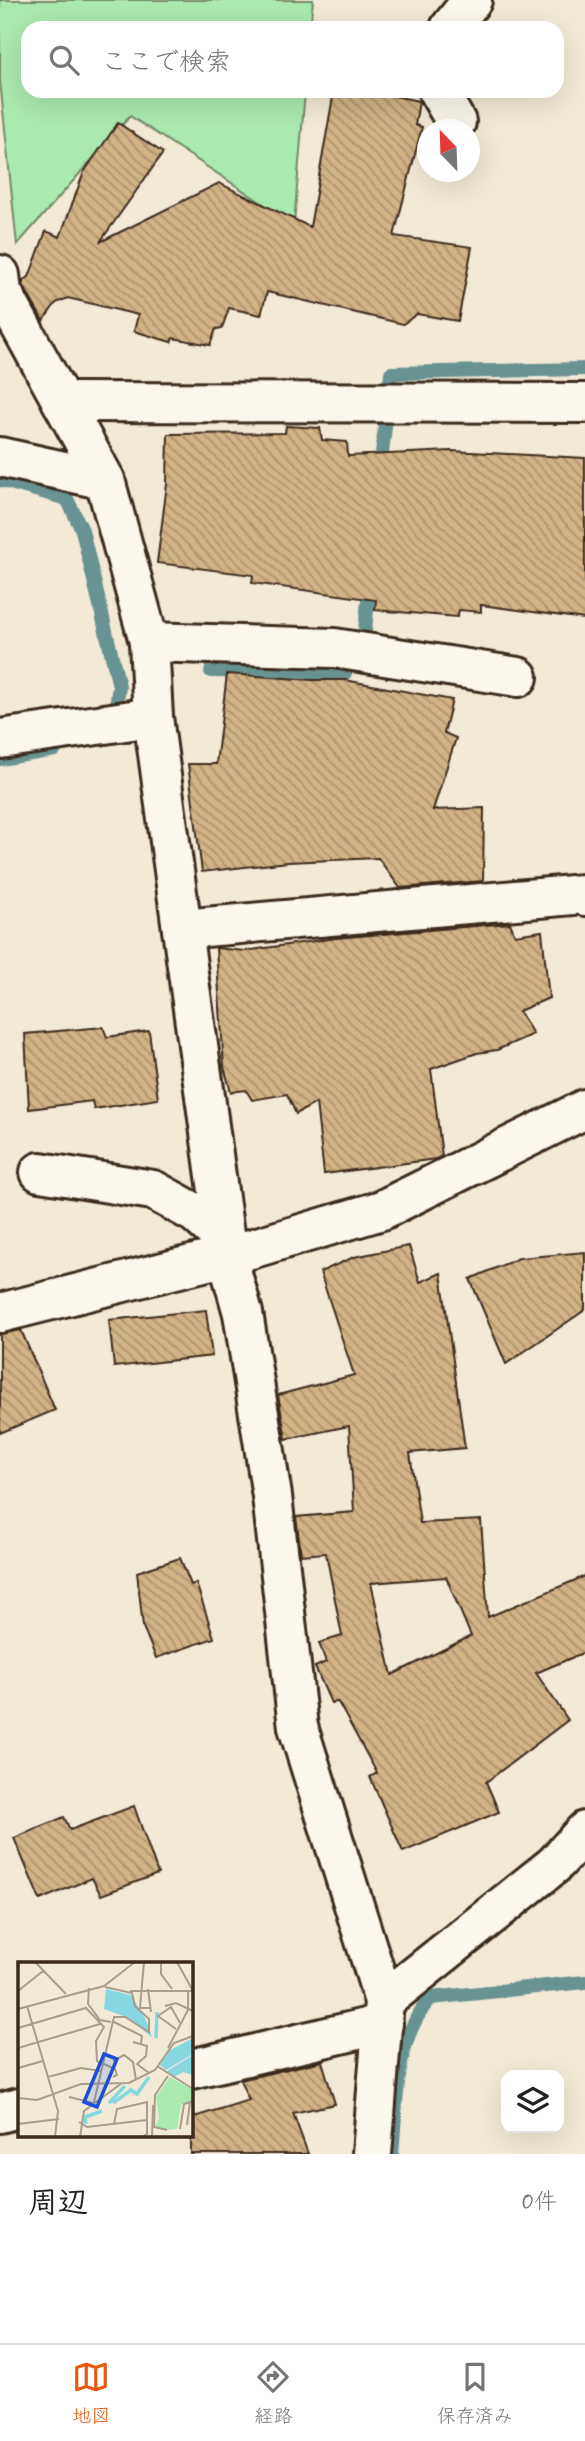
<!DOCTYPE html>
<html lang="ja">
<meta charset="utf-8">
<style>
:root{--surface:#fff;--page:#f6f6f6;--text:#222;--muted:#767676;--line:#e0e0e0;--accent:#ea580c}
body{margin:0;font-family:Mynerve,"Klee One",sans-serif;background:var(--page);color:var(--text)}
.controls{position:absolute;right:21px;bottom:21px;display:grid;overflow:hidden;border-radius:14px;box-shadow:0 7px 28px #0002}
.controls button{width:63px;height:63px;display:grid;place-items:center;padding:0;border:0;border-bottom:2px solid var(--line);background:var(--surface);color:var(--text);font:35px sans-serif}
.compass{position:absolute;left:417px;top:119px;width:63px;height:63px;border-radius:50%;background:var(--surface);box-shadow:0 7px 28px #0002;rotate:337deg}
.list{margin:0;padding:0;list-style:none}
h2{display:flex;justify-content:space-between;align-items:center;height:91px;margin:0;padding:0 28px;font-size:30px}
h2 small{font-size:23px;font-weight:400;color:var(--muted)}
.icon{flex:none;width:38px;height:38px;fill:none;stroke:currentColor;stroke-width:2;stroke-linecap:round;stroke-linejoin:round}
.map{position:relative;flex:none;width:585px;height:2154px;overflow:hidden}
.search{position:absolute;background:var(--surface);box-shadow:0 7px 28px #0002;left:21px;right:21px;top:21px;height:77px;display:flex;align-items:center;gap:18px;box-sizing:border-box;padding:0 24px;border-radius:21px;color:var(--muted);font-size:26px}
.sheet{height:189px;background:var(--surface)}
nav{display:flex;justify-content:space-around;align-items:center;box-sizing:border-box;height:98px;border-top:2px solid var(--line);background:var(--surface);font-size:19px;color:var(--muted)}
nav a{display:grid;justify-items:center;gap:4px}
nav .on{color:var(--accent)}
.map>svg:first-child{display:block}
.grass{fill:#aae9b0;stroke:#728a67;stroke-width:2}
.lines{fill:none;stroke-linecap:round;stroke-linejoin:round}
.stream{stroke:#699293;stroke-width:14}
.building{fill:url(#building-back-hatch);stroke:#3b2a1e;stroke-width:2;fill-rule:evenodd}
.minor-casing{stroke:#3b2a1e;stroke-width:44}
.minor{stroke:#fbf7ec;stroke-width:38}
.inset-river{fill:none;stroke:#87d7e1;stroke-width:3.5}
.inset-road{fill:none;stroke:#a99d8d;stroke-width:2}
.view{fill:#1d4ed8;fill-opacity:0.15;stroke:#1d4ed8;stroke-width:3.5}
.inset-edge{fill:none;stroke:#3b2a1e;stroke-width:3.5}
</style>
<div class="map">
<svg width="585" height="2154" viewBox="0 0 585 2154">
<defs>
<pattern id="building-back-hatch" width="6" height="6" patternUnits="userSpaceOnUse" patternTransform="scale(1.75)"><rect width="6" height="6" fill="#d1b385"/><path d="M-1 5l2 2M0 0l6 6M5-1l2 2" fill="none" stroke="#ab926c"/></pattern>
</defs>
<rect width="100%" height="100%" fill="#f3e9d7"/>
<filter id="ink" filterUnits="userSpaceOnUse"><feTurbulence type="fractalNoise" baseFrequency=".0143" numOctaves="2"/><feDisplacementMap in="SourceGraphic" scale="14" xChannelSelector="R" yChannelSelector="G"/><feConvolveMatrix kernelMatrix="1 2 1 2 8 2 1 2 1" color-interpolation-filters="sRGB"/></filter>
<g filter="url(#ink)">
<path class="grass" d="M0,0H313L310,28H28V91H305L294,224L130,116L17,245L0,81Z"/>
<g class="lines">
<g class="stream">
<path d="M380,471L391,373L585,369"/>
<path d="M0,480L67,499L82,530L119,686L114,721"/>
<path d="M211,671L345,673L365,630L370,582"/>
<path d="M0,759L55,750"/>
<path d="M392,2154C397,2103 394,2038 431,1998L585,1982"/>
</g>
</g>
<g class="building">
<path d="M334,91H370L419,101L415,125L422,127L394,236L472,247L458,321L417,314L403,324L267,292L261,315L229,308L222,328L216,329L210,345L173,338L171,342L134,331L138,315L68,298L56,303L43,321L23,285V280L29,277L46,231L60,237L84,172L118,123L163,153L100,242L219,183L310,227Z"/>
<path d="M286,426L320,428L322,440L347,442L348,456L451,451L585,458V619L481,605V612L459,610L457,617L375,610L376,600L252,583L253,575L157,563L167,484L168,434L285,433Z"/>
<path d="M227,674L312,680H345L452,700L444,733L456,738L433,810L484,808L483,881L400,888L378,858L288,862L202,872L188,764H216Z"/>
<path d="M510,923L515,935L542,931L549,998L519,1011L533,1034L497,1050L477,1053L431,1069L442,1156L436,1159L324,1174L316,1103L296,1114L287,1094L252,1100L246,1090L231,1092L224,1067L216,948L245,951L336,938Z"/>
<path d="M103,1027L107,1037L149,1031L158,1099L94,1109L92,1101L29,1109L25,1034Z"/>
<path d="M409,1246L420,1282L441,1273L465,1448L410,1453L420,1523L481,1520L488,1617L585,1576V1652L536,1673L568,1720L486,1782L499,1812L403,1852L370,1777L377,1773L338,1702L331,1703L315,1667L326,1662L319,1643L342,1636L326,1553L301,1555L296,1517L354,1512L349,1426L286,1439L278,1395L354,1375L320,1272L354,1257ZM446,1577L471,1636L392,1675L371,1583Z"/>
<path d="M585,1252V1310L506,1364L470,1279L519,1258Z"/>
<path d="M206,1310L212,1356L114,1367L109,1320Z"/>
<path d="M21,1330L55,1410L0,1433V1334Z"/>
<path d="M180,1558L191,1585L196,1583L214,1638L156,1658L143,1627L137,1572Z"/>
<path d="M134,1806L158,1874L101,1895L92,1878L40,1900L14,1838L64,1817L70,1830Z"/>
<path d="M322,2061L335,2104L293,2113L308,2154H191V2118L249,2100L240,2080Z"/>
</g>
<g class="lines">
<defs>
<g id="minor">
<path d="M450,28L472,0"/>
<path d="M438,91L456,122"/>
<path d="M0,275L2,292L105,480L149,642L153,717L182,929L227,1256L243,1313L272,1496L298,1727L384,2001L372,2154"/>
<path d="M62,402L585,403"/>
<path d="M0,457L105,480"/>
<path d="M149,642L334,648L518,677"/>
<path d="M0,739L153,717"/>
<path d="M182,929L584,894L585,896"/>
<path d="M40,1172L153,1190L195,1213L225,1240"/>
<path d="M0,1313L227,1256L382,1210L585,1109"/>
<path d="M384,2001L554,1865L585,1831"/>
<path d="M191,2069L383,2024"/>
<path d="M0,2113L19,2108"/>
</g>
</defs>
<use href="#minor" class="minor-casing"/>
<use href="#minor" class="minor"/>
</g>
</g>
<g transform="translate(18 1962)">
<rect width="175" height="175" fill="#f3e9d7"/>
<path d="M152,115L175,128V139L163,143L159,167L149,168L137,165L141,156L138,135Z" fill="#aae9b0"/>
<path d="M88,27L113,33L128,58L134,75L108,55L86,47ZM175,76V92L148,108L142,103L152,88ZM175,93V113L165,110L156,115L149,109Z" fill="#87d7e1"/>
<path class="inset-river" d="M138,76L139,50M91,141L107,124M95,141L113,128L119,132L131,115M68,162L67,155L84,149"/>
<path class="inset-road" d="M17,0L48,32M126,0L122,46H133M143,0V12L154,27M159,0L175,29M71,26L70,42L82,58L93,60M130,27L133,50M0,29L25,9M112,29H175M9,44L40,149L37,175M147,44L158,41L175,49M0,47L86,24L117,0M94,59L124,74L123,81M0,66L68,46L86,65L78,79L79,99L84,103M158,67L140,54L153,45L162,61M115,80L129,84L128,94L119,102L131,111M0,86L82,62M150,86L170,48V29M95,99L106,93L115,100L118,118M84,101L97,107L99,113L95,115M139,104L175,127M0,106L25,99M30,115L63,106L83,109M51,135L76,141M0,136L19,138L63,122L111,121L137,108L156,81L175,74M76,140L96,55H107L131,70V57L117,44L114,31L87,25M61,160L69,165L129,158M0,162L41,157M96,162L99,147L129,140V172L124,175M169,163L172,140M162,167L166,142L175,139M149,168L136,165L137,133L150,114M62,175L66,149L104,121M134,175L135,143"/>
<path class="view" d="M86,92L99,97L79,145L66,140Z"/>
<rect width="175" height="175" class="inset-edge"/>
</g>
</svg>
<div class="controls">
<button><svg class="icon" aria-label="layers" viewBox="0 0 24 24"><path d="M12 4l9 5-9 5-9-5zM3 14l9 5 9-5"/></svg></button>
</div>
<svg class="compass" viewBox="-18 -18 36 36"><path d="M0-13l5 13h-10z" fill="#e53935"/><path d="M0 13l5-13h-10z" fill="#767676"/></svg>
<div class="search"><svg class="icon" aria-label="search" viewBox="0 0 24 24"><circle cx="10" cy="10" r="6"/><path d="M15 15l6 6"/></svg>ここで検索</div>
</div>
<section class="sheet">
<h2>周辺<small>0件</small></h2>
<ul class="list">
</ul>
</section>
<nav>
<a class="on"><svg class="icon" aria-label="map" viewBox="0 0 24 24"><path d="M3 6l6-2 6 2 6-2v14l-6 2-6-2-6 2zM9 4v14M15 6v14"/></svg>地図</a>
<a><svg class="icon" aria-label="directions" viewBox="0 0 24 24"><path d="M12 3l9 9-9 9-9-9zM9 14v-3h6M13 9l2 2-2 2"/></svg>経路</a>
<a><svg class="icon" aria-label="saved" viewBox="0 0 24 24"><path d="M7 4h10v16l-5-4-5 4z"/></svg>保存済み</a>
</nav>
